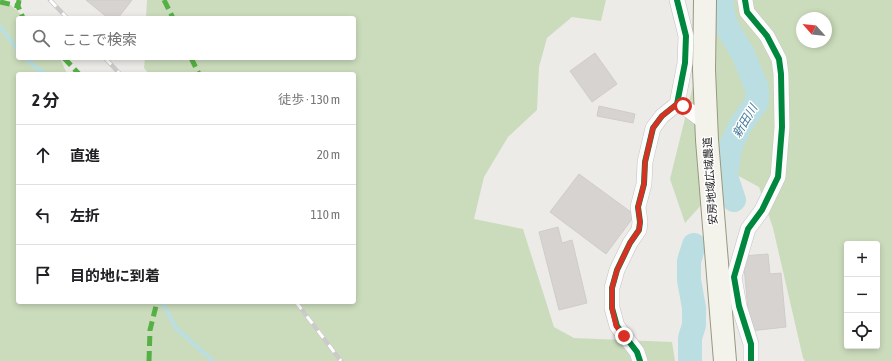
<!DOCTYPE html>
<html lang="ja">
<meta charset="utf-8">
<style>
:root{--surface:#fff;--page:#f2f2f2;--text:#202124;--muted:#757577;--line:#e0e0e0}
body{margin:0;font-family:"Asap Condensed","Noto Sans JP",sans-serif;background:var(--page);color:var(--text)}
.controls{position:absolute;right:12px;bottom:12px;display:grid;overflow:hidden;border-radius:4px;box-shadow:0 2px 6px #0003}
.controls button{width:36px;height:36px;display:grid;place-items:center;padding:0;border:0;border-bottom:1px solid var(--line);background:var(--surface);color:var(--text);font:20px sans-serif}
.compass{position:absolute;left:796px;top:12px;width:36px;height:36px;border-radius:50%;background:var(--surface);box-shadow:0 2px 6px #0003;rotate:297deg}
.stop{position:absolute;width:12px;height:12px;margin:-9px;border:3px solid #d93025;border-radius:50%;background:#fff}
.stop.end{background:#d93025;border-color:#fff;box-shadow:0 1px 4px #0008}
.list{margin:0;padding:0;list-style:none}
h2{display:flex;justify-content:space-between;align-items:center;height:52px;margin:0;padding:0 16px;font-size:17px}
h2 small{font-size:13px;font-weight:400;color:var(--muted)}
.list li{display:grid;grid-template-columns:26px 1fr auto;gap:12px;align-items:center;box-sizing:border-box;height:60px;padding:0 16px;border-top:1px solid var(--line)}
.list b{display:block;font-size:15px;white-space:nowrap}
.list em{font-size:13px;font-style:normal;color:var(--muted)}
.icon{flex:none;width:22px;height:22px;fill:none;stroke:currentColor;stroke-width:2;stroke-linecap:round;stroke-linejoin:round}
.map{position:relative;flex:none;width:892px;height:361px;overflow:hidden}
.search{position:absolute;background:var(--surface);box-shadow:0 2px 6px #0003;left:16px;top:16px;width:340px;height:44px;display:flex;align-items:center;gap:10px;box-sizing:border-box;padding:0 14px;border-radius:4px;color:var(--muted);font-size:15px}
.panel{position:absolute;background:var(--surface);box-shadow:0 2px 6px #0003;left:16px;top:72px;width:340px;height:232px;border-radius:4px}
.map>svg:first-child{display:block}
.forest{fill:#cbdcbc;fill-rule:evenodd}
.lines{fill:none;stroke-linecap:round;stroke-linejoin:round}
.stream{stroke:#badee1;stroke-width:4}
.river{stroke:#badee1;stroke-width:24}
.building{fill:#d6d3d0;stroke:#d0ccc9}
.street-casing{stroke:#c4c3c2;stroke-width:16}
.secondary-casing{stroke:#98977f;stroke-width:24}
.street{stroke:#fcfcfc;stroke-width:15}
.secondary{stroke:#f4f3eb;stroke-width:22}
.rail-casing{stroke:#cbcbca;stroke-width:4.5}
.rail{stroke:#fff;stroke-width:3;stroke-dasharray:9;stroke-linecap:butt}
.quiet{stroke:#55b145;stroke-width:5;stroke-dasharray:10 5;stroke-linecap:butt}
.cycleway-casing{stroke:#fff;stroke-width:8}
.cycleway{stroke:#00873e;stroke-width:6}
.route{stroke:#d93025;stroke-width:5}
.labels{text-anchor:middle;stroke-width:3;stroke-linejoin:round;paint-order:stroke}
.street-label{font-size:11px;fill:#1f1f1f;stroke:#fff}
.water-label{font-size:12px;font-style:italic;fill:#417799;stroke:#fff}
</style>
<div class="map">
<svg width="892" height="361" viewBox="0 0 892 361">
<rect width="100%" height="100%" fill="#edebe8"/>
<g class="forest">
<path d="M0,0H5L25,18H18V58H60L67,74H18V302H354V74H149L144,68L145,58H354V18H146L147,0H606L601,21L572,17L547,38L539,67L537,110L508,137L484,177L474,219L523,229L554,327L574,338L672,342L675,361H0Z"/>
<path d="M716,0H892V361H805L803,358L773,228L759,187L731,172L685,223L670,179L709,21ZM802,18H826V42H802ZM847,244H877V346H847Z"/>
</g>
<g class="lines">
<g class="stream">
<path d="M0,26L18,50"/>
<path d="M26,58L34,66L46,74"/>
<path d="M162,302L176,328L213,361"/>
</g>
<g class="river">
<path d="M722,0V10L727,27L743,54L757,88V102L740,126L730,148L726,176L734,200"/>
<path d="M690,361V338L694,325V308L689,280V261L694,245"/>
</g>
</g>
<g class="building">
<path d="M86,0H132L118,18H108Z"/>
<path d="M595,53L617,84L592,102L570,71Z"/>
<path d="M599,106L635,114L633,123L597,116Z"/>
<path d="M579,174L635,215L606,254L550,212Z"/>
<path d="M558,227L562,243L572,240L587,303L559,310L539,232Z"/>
<path d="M768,254L770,274L781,273L786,327L750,331L743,256Z"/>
</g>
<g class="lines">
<defs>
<g id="street">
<path d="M745,0L747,12L767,36L779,59L781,74L782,127L778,177L762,210L748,229L734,277L739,306L751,344V361"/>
<path d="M677,104L683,106L706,123"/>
<path d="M640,361L637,352L617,326L612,308V288L617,270L630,243L639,230L640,222L638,207L644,184L645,162L653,128L662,116L677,104L685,63L686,36L677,0"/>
</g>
<path id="secondary" d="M705,0L704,70L707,140L725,361"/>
</defs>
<use href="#street" class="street-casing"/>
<use href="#secondary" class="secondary-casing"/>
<use href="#street" class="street"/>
<use href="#secondary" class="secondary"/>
<defs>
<g id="rail">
<path d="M50,0L67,18"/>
<path d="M105,58L120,74"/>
<path d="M296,302L341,361"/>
</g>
</defs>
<use href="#rail" class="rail-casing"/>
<use href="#rail" class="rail"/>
<g class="quiet">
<path d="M19,0L18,6L23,18"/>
<path d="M164,0L173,18"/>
<path d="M0,2L18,6"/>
<path d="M64,58L79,74"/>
<path d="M191,58L199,74"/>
<path d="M149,361L150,330L157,302"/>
</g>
<defs>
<g id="cycleway">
<path d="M745,0L747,12L767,36L779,59L781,74L782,127L778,177L762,210L748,229L734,277L739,306L751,344V361"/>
<path d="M640,361L637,352L617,326L612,308V288L617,270L630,243L639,230L640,222L638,207L644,184L645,162L653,128L662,116L677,104L685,63L686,36L677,0"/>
</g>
</defs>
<use href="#cycleway" class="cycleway-casing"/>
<use href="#cycleway" class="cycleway"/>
</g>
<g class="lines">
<path class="route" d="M624,336L616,326L612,308V288L617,270L630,243L639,230L640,222L638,207L644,184L645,162L653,128L662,116L677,104L683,106"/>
</g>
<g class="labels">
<g class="street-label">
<text transform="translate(710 181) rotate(-94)" y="4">安房地域広域農道</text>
</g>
<g class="water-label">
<text transform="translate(745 121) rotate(-59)" y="4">新田川</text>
</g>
</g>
</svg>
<div class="controls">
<button>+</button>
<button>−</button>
<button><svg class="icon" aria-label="locate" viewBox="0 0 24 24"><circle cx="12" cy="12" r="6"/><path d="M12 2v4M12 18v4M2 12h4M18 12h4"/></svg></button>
</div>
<svg class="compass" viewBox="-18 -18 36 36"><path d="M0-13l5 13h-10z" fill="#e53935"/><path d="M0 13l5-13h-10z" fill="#757577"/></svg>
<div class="stop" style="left:683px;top:106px"></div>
<div class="stop end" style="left:624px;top:336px"></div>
<div class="search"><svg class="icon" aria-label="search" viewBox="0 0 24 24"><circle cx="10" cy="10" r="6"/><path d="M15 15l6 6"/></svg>ここで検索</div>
<section class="panel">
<h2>2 分<small>徒歩 · 130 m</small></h2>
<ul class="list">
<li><svg class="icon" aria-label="ahead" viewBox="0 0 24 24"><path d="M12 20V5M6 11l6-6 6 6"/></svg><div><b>直進</b></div><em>20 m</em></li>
<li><svg class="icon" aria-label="left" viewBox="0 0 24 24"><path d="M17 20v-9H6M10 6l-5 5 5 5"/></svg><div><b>左折</b></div><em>110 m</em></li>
<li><svg class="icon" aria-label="arrive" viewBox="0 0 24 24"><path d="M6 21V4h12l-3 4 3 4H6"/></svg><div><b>目的地に到着</b></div></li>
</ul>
</section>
</div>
